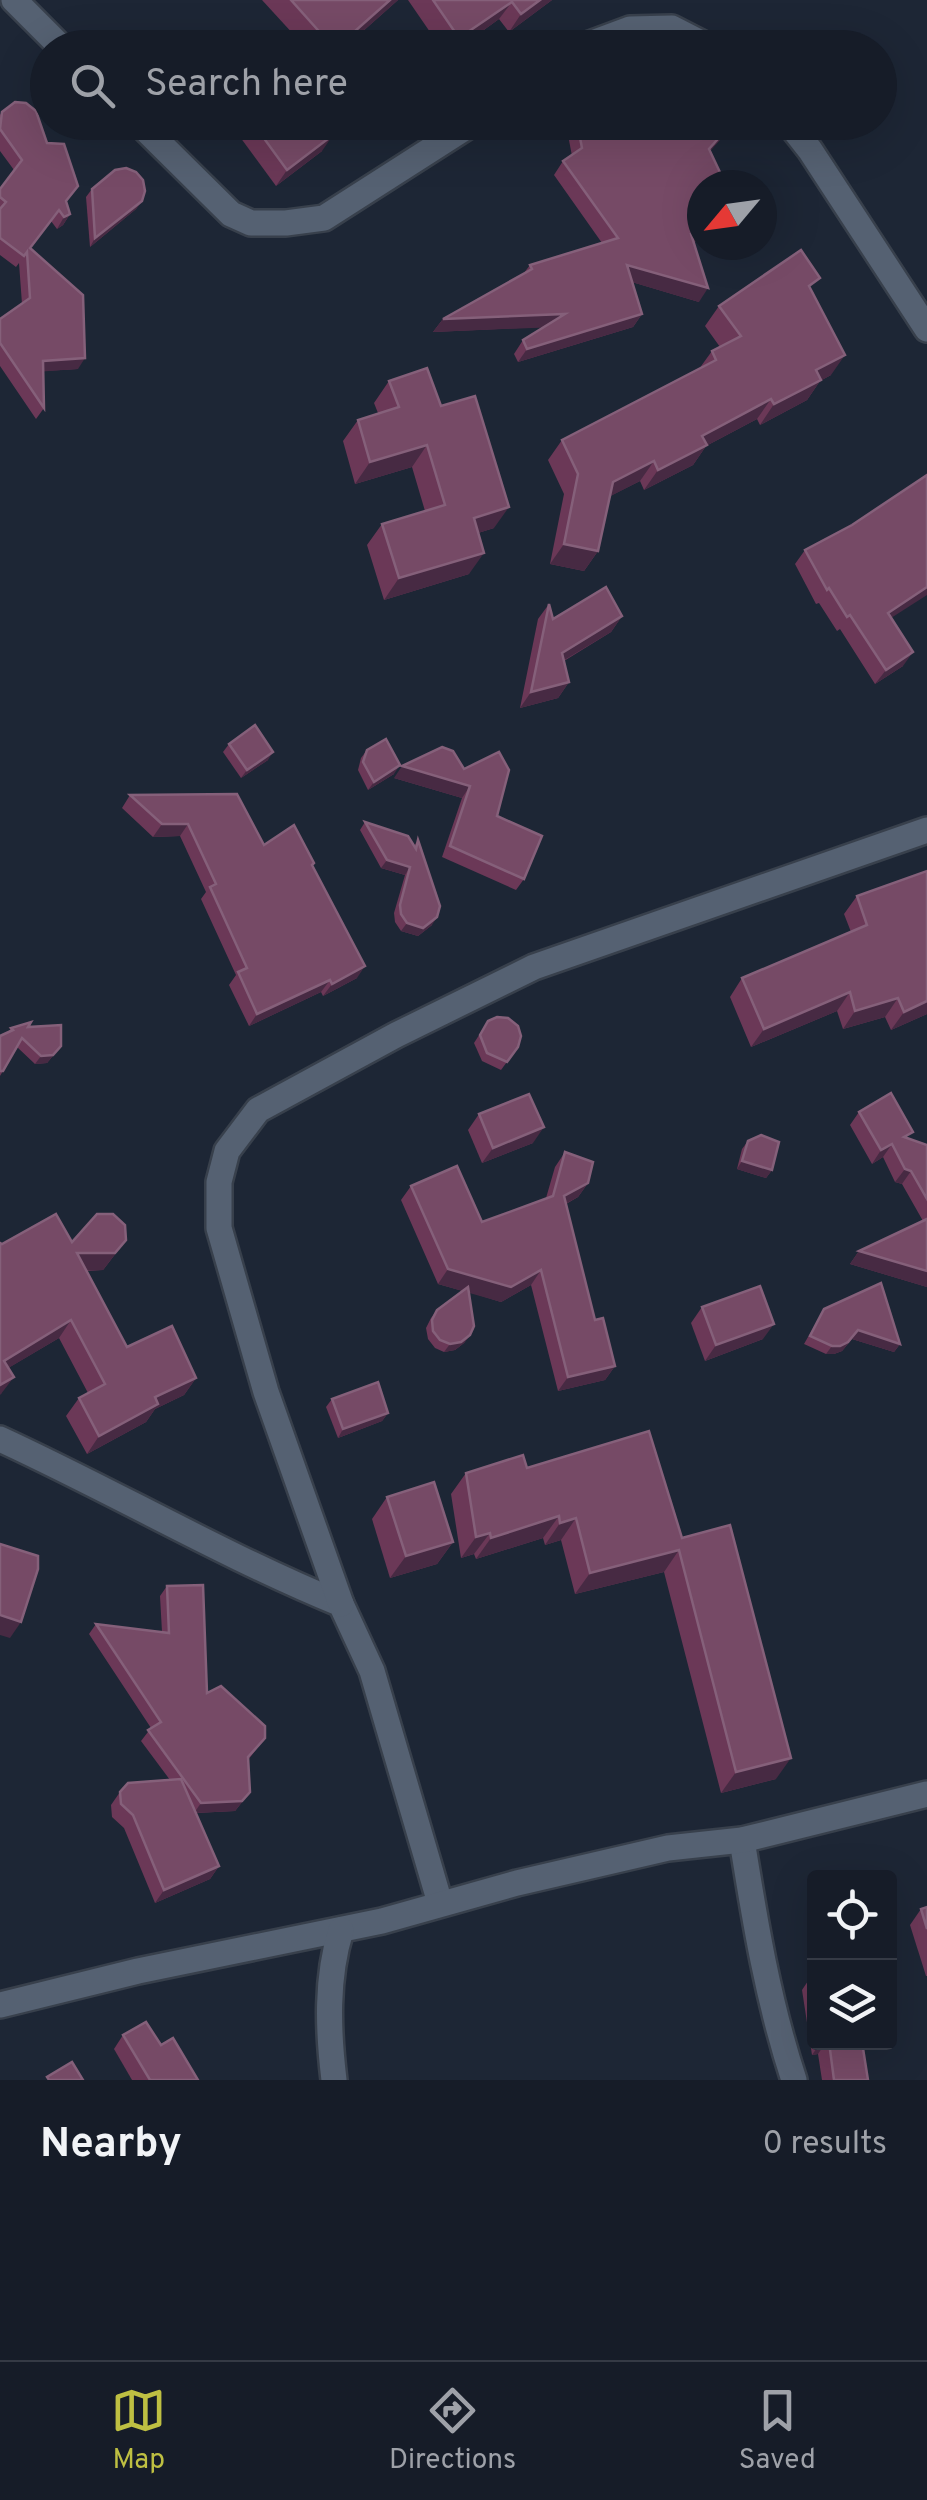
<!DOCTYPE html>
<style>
:root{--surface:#161c28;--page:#1f2530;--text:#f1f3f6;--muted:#9ea1a8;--line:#353a45;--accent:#bebf42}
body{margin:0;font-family:Overpass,sans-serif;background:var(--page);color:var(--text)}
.controls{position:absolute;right:30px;bottom:30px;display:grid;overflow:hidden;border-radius:10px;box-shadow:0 10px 40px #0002}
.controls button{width:90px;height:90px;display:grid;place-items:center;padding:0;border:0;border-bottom:2px solid var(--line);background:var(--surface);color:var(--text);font:50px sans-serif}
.compass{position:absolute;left:687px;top:170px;width:90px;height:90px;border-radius:50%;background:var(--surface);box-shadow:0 10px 40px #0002;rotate:241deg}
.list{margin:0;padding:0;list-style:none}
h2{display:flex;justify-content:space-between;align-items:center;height:130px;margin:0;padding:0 40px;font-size:42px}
h2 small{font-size:32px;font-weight:400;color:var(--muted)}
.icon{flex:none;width:55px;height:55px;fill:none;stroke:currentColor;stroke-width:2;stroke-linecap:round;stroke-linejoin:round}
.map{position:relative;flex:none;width:927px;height:2080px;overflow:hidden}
.search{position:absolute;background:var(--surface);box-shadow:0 10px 40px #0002;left:30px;right:30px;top:30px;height:110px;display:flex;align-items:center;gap:25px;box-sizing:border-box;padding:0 35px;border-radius:55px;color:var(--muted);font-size:38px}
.sheet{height:280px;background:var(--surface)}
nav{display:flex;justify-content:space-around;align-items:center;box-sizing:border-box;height:140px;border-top:2px solid var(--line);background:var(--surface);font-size:28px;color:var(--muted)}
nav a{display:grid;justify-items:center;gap:5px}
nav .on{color:var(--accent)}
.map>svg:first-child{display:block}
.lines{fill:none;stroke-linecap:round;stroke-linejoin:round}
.street-casing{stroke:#38404c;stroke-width:30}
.street{stroke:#556172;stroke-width:25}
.wall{fill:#6b3857}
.shaded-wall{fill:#472a43}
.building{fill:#764a66;stroke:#85607a;stroke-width:2.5}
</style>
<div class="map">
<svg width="927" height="2080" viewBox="0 0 927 2080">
<rect width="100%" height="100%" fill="#1d2635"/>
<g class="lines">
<defs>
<g id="street">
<path d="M14,0L62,48"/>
<path d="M579,48L630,29L672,28L711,48"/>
<path d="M138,122L231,214L251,223H286L324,218L474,122"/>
<path d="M788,122L810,150L927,329"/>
<path d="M0,1439C115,1492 224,1556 341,1604L372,1671L440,1903"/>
<path d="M341,1604L266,1392L219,1228V1182L227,1151L258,1110L396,1035L534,967L927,830"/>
<path d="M742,1840C755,1922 768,2001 794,2080"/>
<path d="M0,2005L138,1971L382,1921L517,1883L668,1848L742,1840L927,1794"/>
<path d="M334,2080C328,2030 326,1978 341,1930"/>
</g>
</defs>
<use href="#street" class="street-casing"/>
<use href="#street" class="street"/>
</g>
<g class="wall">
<path d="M262,0H398L344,48H306Z"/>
<path d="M408,0H552L509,32L499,19L459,48H441Z"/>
<path d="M2,112L66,201L70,214L63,225L57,229L51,221L30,248L78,369L43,371L44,408L36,419L0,366V319L22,304L19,263L16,267L0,255V189L14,170L0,151V115Z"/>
<path d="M229,122H324L322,151L276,186Z"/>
<path d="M576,122H735L710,151L702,185V238L694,242L699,302L632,282L642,314L633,327L518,362L514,354L523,340L544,327L433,332L443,319L524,273L530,265L602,243L554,175L563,161L572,156L568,135Z"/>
<path d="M92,189L142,201L136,209L90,247L86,197Z"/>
<path d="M811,291L831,375L820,381L807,400L760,425L757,419L706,446L693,465L644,490L640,481L610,496L598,551L584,571L550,564L564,494L548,460L562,440L699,369L712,351L720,347L705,326L719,306Z"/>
<path d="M389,381L441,406L494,528L478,533L469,574L384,600L367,545L382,524L425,511L412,467L355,484L343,441L358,420L378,413L374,403Z"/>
<path d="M805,550L891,618L903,666L875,684L840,629L837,631L819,603L816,604L795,564Z"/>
<path d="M549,604L553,619L622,616L611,632L564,661L569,682L558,698L520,708L538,619Z"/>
<path d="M229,744L268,760L241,778L223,752Z"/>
<path d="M367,750L394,774L368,790L358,770L361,758Z"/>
<path d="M464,769L497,816L524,879L516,890L442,857L462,798L394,778Z"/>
<path d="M130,795L264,845L312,866L357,978L323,996L321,992L249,1026L229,985L236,975L201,899L206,892L180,836L153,837L122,808Z"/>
<path d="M365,822L414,846L418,840L432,925L418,936L401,931L395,922L394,913L405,875L381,868L360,830Z"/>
<path d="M927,871V1014L891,1030L885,1017L843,1029L837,1011L751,1047L730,997L742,978L851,932L844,914L857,896Z"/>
<path d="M488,1021L518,1047L501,1070L482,1061L474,1043Z"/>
<path d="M28,1027L61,1046L47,1063L35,1064L17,1047L0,1076V1036L8,1033L11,1028Z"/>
<path d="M859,1112L909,1138L927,1145V1287L850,1264L859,1251L923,1221L902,1184L895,1182L883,1157L872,1164L850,1125Z"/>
<path d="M479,1114L533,1143L482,1163L468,1130Z"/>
<path d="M748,1141L772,1170L766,1178L737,1169L742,1149Z"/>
<path d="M565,1152L588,1183L578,1197L566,1204L595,1320L615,1366L605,1380L558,1391L531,1285L501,1302L469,1292L470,1335L464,1343L455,1350L444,1352L435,1348L428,1339L426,1328L431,1318L437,1310L463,1291L438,1284L401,1200L411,1186L482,1222L546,1198L555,1167Z"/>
<path d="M126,1240L103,1270L87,1271L127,1347L196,1378L184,1395L155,1409L146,1422L87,1454L66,1416L79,1398L88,1393L59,1338L8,1368L1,1394L2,1244Z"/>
<path d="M702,1307L763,1339L705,1361L691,1323Z"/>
<path d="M824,1309L900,1344L894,1352L852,1339L842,1351L834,1354H826L804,1344Z"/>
<path d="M332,1399L388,1413L382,1421L338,1438L326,1407Z"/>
<path d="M527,1468L682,1538L776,1779L721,1793L664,1572L575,1594L561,1540L545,1545L543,1538L476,1559L474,1554L461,1558L451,1494L466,1473Z"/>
<path d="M387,1497L453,1542L437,1564L390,1578L372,1519Z"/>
<path d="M167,1586L207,1693L265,1738L248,1760L250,1792L235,1811L196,1813L219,1866L210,1879L155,1903L124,1828L112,1817L111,1805L120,1792L170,1780L141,1741L151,1728L89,1634L96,1624L162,1632L160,1596Z"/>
<path d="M927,1907V1976H926L910,1925L921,1909Z"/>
<path d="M814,1974V2042H882L881,2044L863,2047L868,2080H822L818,2054L812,2055L802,1990L812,1975Z"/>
<path d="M123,2035L161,2045L198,2080H132L114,2049Z"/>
</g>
<g class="shaded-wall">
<path d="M390,0H398L344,48H336Z"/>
<path d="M540,0H552L509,32L521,14Z"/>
<path d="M512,2L499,19L459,48H453L459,38Z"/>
<path d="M733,122H735L731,128L700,162L709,149Z"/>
<path d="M333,135L322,151L276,186L287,170Z"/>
<path d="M142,201L136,209L90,247L95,238Z"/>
<path d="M70,214L63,225L57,229L64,217Z"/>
<path d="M702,229V238L682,247L691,234Z"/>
<path d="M627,265L708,288L699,302L618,278Z"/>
<path d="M565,314L556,327L433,332L443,319Z"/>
<path d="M642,314L633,327L518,362L527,349Z"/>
<path d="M845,355L831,375L820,381L807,400L760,425L774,404L816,370Z"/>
<path d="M85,358L78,369L35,372L43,361Z"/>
<path d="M771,399L757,419L706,446L693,465L644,490L658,470L702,436Z"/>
<path d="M427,445L412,467L355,484L370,462Z"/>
<path d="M654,461L640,481L599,502L613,482Z"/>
<path d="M509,507L494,528L459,539L474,518Z"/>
<path d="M564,544L598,551L584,571L550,564Z"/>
<path d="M484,553L469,574L384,600L399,578Z"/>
<path d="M927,587V595L877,627L888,613Z"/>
<path d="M622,616L611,632L551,668L562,653Z"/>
<path d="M913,652L903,666L875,684L886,670Z"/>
<path d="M569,682L558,698L520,708L531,692Z"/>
<path d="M273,752L268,760L241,778L247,770Z"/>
<path d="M400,765L394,774L368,790L374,782Z"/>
<path d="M402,766L470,786L462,798L394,778Z"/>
<path d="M162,824H188L180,836L153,837Z"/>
<path d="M387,860L410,867L405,875L381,868Z"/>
<path d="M437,917L432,925L418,936L401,931L407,923Z"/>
<path d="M365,966L357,978L323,996L332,984Z"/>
<path d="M330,980L321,992L249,1026L257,1014Z"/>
<path d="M850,992L837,1011L751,1047L764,1029Z"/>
<path d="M898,998L885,1017L843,1029L855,1011Z"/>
<path d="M927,1001V1014L891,1030L904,1012Z"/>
<path d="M61,1046L47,1063L35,1064L41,1056Z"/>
<path d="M544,1127L533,1143L482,1163L493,1148Z"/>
<path d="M892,1144L883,1157L872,1164L881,1150Z"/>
<path d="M742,1161L772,1170L766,1178L737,1169Z"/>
<path d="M905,1169L911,1171L902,1184L895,1182Z"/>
<path d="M588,1183L578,1197L554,1210L564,1196Z"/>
<path d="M126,1240L103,1270L65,1271L77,1253Z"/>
<path d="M859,1251L927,1271V1287L850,1264Z"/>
<path d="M448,1269L541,1270L531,1285L501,1302L438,1284Z"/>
<path d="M71,1320L59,1338L0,1373L4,1361Z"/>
<path d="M774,1324L763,1339L705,1361L716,1345Z"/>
<path d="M858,1330L900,1344L894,1352L852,1339L842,1351L834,1354H826L832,1346Z"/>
<path d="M470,1335L464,1343L455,1350L444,1352L450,1344Z"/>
<path d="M615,1366L605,1380L558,1391L568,1377Z"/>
<path d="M14,1377L1,1394L0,1395V1385Z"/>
<path d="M196,1378L184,1395L155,1409L146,1422L87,1454L99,1436L155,1397Z"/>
<path d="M388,1413L382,1421L338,1438L343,1429Z"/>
<path d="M559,1516L543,1538L476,1559L491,1538Z"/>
<path d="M576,1518L561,1540L545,1545L560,1523Z"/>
<path d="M490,1533L474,1554L461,1558L476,1537Z"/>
<path d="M453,1542L437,1564L390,1578L406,1556Z"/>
<path d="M679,1550L664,1572L575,1594L590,1573Z"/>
<path d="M0,1615L21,1622L10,1638L0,1635Z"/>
<path d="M791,1758L776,1779L721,1793L736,1772Z"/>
<path d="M250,1792L235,1811L194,1813L201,1803Z"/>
<path d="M219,1866L210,1879L155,1903L164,1890Z"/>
<path d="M821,2042H826L818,2054L812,2055Z"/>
<path d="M855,2042H882L881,2044L850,2049Z"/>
</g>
<g class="building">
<path d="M291,0H390L336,48H334Z"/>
<path d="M433,0H540L521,14L512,2L459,38Z"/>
<path d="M15,102L26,103L36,111L47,143L64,144L78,186L66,201L70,214L64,217L59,210L30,248L83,295L85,358L43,361L44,408L0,343V319L30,298L27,252L24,256L0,238V209L6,202L0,197V189L22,160L0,129L2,112Z"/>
<path d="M252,122H324L333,135L287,170Z"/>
<path d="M577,122H733L709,149L726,185H702V229L691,234L708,288L627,265L642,314L527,349L523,340L565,314L443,319L532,269L530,265L618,238L563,161L582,148Z"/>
<path d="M126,168L136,172L143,180L145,191L142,201L95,238L92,189L115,170Z"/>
<path d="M801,250L820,278L809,286L845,355L816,370L821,380L774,404L771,399L702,436L707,445L658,470L654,461L613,482L598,551L564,544L578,474L562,440L716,360L712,351L741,336L719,306Z"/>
<path d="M427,368L441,406L475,396L509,507L474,518L484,553L399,578L382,524L445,505L427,445L370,462L358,420L399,407L389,381Z"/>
<path d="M927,475V587L888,613L913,652L886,670L850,615L847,617L829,588L827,590L805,550L852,525Z"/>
<path d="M606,587L622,616L562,653L569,682L531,692L549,604L553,619Z"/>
<path d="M255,725L273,752L247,770L229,744Z"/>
<path d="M386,739L400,765L374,782L363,762L367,750Z"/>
<path d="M442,747L453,751L464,769L499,752L509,770L497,816L542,836L524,879L450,846L470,786L402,766Z"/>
<path d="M237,794L264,845L294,825L314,863L312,865L365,966L332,984L330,980L257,1014L238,972L247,968L210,887L216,884L188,824H162L130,795Z"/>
<path d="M365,822L408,836L416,849L418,840L440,906L437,917L423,928L407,923L401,914L400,905L410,867L387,860Z"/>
<path d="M927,871V1001L904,1012L898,998L855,1011L850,992L764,1029L742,978L867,925L857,896Z"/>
<path d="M497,1017L508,1018L518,1026L521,1036L518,1047L507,1062L487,1053L480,1035L488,1021Z"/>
<path d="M31,1022L28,1027L61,1025V1046L53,1055L41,1056L22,1038L3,1071H0V1036L13,1030L11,1028Z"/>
<path d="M891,1093L913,1132L904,1137L927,1145V1199L911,1171L905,1169L892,1144L881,1150L859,1112Z"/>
<path d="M529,1094L544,1127L493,1148L479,1114Z"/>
<path d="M761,1135L779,1142L772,1170L742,1161L748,1141Z"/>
<path d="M565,1152L593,1162L588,1183L564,1196L595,1320L603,1318L615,1366L568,1377L541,1270L511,1287L448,1269L411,1186L457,1166L482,1222L553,1196Z"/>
<path d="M56,1214L72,1242L97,1214H113L125,1225L126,1240L115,1253H77L127,1347L172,1326L196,1378L155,1397L158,1404L99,1436L79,1398L105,1384L71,1320L4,1361L14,1377L0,1385V1243L2,1244Z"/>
<path d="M927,1219V1271L859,1251Z"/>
<path d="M881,1283L900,1344L858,1330L848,1342L840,1346H832L810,1336L824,1309Z"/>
<path d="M760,1286L774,1324L716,1345L702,1307Z"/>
<path d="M468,1287L474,1326L470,1335L461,1342L450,1344L440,1340L433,1331L432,1320L437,1310Z"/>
<path d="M378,1382L388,1413L343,1429L332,1399Z"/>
<path d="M649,1431L682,1538L730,1525L791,1758L736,1772L679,1550L590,1573L576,1518L560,1523L559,1516L491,1538L490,1533L476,1537L466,1473L523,1455L527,1468Z"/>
<path d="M434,1482L453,1542L406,1556L387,1497Z"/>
<path d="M0,1544L38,1556V1569L21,1622L0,1615Z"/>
<path d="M203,1585L207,1693L221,1686L265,1726V1738L248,1757L250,1792L242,1801L201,1803L148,1730L161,1722L96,1624L169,1633L167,1586Z"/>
<path d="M181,1779L219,1866L164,1890L133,1815L121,1804L120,1792L128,1783Z"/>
<path d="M927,1907V1929L921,1909Z"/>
<path d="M146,2022L161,2045L173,2038L198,2080H150L123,2035Z"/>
<path d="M829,2042H862L868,2080H834Z"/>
<path d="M72,2062L83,2080H49L47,2077Z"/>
</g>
</svg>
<div class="controls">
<button><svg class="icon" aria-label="locate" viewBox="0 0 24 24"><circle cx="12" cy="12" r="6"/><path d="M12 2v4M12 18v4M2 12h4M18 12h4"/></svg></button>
<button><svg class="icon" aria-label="layers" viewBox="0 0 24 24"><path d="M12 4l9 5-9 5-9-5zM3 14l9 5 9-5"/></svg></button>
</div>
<svg class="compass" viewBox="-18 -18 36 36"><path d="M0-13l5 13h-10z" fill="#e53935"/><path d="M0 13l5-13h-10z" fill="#9ea1a8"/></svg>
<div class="search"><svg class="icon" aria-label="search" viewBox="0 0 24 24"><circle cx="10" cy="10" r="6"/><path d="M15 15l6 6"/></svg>Search here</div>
</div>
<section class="sheet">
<h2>Nearby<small>0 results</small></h2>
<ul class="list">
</ul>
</section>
<nav>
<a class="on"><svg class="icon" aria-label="map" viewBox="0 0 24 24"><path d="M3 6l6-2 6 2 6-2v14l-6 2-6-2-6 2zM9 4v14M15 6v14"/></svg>Map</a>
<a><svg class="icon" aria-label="directions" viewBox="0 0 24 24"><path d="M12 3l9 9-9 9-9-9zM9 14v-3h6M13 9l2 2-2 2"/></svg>Directions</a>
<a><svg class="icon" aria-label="saved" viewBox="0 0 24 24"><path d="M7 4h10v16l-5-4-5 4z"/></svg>Saved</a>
</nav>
